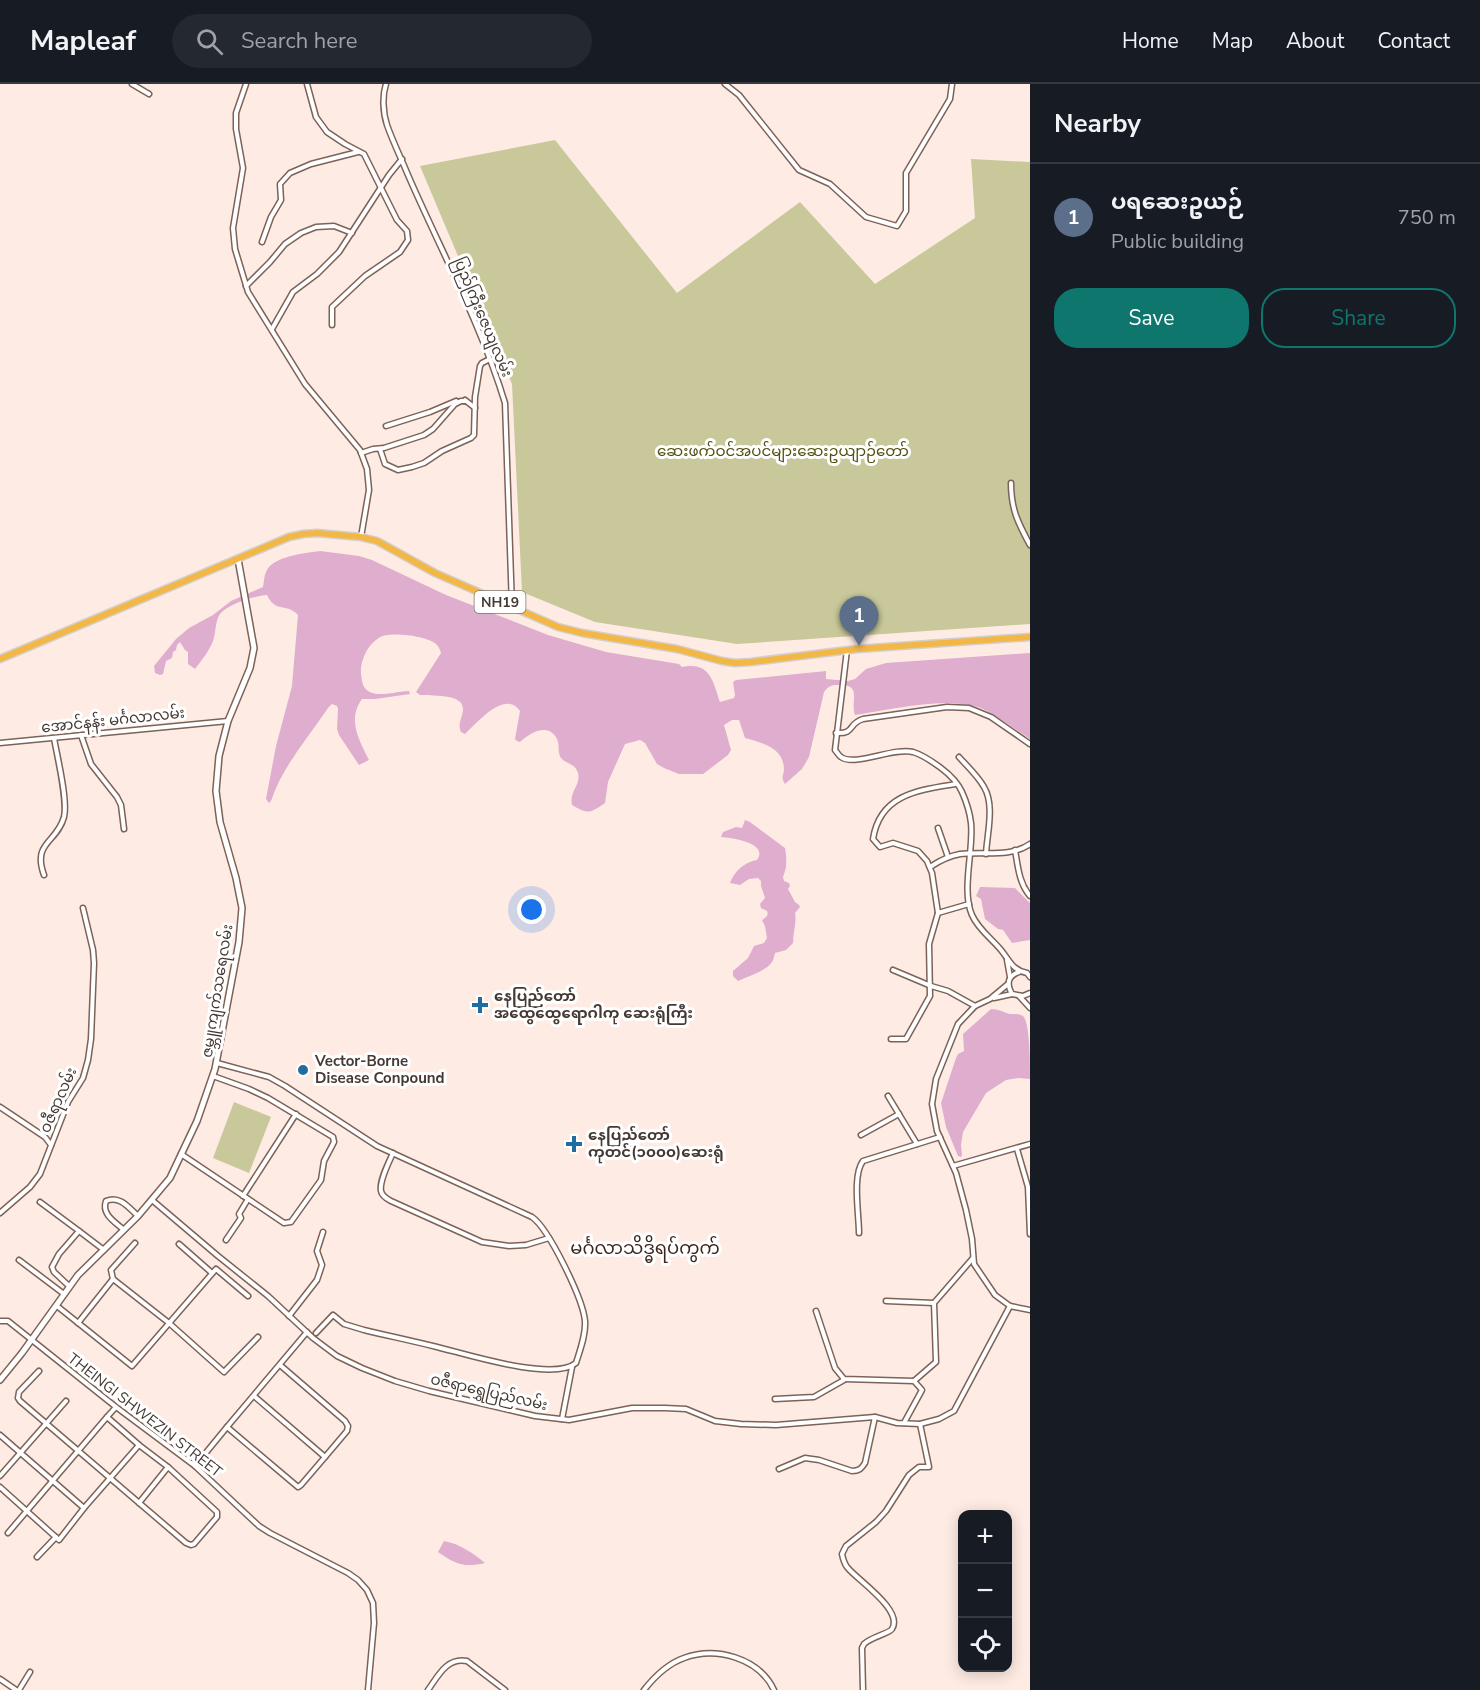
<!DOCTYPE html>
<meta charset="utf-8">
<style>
:root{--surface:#171b24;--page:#242831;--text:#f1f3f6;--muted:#9ea1a6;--line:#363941;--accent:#0f766e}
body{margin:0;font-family:"Nunito Sans","Noto Sans Myanmar",sans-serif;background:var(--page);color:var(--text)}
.controls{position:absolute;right:18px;bottom:18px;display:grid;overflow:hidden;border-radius:12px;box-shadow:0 3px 15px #0003}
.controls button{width:54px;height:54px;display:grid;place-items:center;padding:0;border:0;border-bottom:2px solid var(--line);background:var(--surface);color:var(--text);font:30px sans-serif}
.you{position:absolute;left:532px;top:826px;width:21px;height:21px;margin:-15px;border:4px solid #fff;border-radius:50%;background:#1a73e8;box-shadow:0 0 0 9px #1a73e833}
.badge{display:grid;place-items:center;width:39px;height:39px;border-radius:50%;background:var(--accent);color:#fff;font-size:20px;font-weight:700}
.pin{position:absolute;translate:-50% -50px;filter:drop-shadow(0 2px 3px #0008)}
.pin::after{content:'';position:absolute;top:32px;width:21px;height:18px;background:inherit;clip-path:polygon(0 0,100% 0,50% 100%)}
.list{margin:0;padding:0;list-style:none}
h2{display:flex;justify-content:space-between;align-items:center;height:78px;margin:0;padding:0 24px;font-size:26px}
h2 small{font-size:20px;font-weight:400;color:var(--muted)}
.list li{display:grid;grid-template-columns:39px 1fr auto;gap:18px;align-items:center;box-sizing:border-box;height:108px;padding:0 24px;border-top:2px solid var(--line)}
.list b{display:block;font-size:22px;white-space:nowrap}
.list p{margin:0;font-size:20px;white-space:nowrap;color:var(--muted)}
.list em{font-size:20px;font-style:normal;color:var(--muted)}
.actions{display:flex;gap:12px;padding:18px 24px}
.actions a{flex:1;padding:14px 0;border:2px solid var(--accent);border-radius:24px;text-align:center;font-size:21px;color:var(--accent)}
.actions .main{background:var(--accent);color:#fff}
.icon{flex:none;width:33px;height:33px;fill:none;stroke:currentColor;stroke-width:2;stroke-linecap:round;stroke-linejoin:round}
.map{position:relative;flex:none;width:1030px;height:1606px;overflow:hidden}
header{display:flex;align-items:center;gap:36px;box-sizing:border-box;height:84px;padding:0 30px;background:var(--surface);border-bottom:2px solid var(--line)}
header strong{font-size:28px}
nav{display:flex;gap:33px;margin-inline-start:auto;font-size:21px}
.search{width:420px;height:54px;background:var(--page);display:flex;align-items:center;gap:15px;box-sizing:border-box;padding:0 21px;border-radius:33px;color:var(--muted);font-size:22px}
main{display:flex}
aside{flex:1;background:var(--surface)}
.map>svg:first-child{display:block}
.green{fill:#c8c89a}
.water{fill:#dfadce}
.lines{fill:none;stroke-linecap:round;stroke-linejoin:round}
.minor-casing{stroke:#7c6257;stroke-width:7}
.secondary-casing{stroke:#7c6257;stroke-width:8}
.trunk-casing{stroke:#d2cfce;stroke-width:9}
.minor{stroke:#fff;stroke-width:4}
.secondary{stroke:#fff;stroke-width:5}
.trunk{stroke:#f3b746;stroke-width:6}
.poi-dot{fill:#206d9f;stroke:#fff;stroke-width:2}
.labels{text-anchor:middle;stroke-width:6;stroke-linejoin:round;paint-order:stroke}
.shield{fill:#fff;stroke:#7d7471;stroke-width:1.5}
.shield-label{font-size:14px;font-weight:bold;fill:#453934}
.street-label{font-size:15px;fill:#453934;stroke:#fff}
.park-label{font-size:15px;fill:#514f0e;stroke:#fff}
.poi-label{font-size:15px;font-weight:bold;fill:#453934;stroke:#fff;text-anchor:start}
.quarter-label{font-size:18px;fill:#3c261d;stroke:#fff}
</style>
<header>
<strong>Mapleaf</strong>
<div class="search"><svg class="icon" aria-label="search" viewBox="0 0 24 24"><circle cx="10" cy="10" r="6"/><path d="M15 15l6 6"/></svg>Search here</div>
<nav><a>Home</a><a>Map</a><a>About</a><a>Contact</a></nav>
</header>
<main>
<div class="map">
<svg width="1030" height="1606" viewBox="0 0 1030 1606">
<rect width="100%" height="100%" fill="#feece4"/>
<g class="green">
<path d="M555,56L677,209L800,118L875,200L975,134L971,75L1030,78V540L737,560L595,538L522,508L512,300L420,82Z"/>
<path d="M234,1018L271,1033L249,1089L213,1074Z"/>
</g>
<g class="water">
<path d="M320,467L359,472L372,476L446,511L548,551L606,568L679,580L682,583C710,577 713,597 720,618L734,614L735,611L733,598L736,596L826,587V595L848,597L855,595L866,585L886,579L1030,569V655C1016,646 1002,635 987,627C955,610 890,626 855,631C850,618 862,601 841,601C832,601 829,601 824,608L809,673L802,685L785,700C781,694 783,692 784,686C784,663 762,659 745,654L739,636H732L724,641L731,666L728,671L703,690H679L664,684L657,680L645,659L640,656L625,660L608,698L605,719C590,729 589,731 572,721C569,707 581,702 578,689C575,679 566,680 561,674C557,668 560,661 557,655C548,638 530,649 520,658L517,657L515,655L520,627C505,605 477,639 465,650L461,648C457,639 463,633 463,625C463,609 430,612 420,611L416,608L441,569C440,566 439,563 437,561C429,552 394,548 383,552C369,557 360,576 361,590C362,596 362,603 368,607C379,614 397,607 409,607L410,610L375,615H362C347,636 359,656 369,676L359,681L339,651L337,645L338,625L337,622L332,620L328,624C308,654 282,683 271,717L269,719L266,715L276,662L292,602L298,531C286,518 276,530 267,511C254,512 228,520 220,530C215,537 216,549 213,557C209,567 202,576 195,585L188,580V568L185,566L180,558L177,561L176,566L173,568L172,574L166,577L163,590L160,591L155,589L154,582L176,555L189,544L213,531L231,517L263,503C264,498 264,492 266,488C272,472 306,469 320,467Z"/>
<path d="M745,736L750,738L785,764C787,776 787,783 783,793L784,797L789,799L790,802L788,805L795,818L799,821L800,823L795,829C797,838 793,849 793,859L786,866L775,869C775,869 773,878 772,878C765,888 748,892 738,897L733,892V887L748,874L754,862L764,859L767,854L765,842L762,836C765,834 769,832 767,827L761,824L760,820L765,814L761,802V797L758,794L749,795L740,801L730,799C734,787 745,778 757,776C769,759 733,754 721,753L723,748L736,743L742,744Z"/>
<path d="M980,803L1015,804L1030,819V856L1012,859L1003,846L998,845L985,835L981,815L976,812Z"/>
<path d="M991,925C998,925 1003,928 1010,930C1015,930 1020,929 1024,933C1030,943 1030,980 1030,995L1018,994L1006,996L986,1009L963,1048L961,1061L962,1071L961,1073L958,1072L946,1043L941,1019L956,974L958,970L964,967L963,950Z"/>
<path d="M444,1457C460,1460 473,1469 485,1479C464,1484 455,1480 438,1468Z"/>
</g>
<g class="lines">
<defs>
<g id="minor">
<path d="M132,0L149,10"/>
<path d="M246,0L236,29V45L243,84L233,144L235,165L248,208L305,300L360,366L367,385L369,406L361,453"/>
<path d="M307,0L316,33L327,48L345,60L364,70L397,136L407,147L408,156L400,168L365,192L332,223V241"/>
<path d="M386,0C382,12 383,29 387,41C393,58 401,74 408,91C441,167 481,240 505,319L512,523"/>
<path d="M725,0L739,11L799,86L830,100L866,133L897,142L906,127V89L950,15L952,0"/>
<path d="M262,158L271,133L281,116L280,100L290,89L311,80L358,68"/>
<path d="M246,202L270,178L285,160L301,149L316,143L334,142L352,149"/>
<path d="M272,245L293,208L317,190L339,168L389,91L402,75"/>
<path d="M464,317L465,316L475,324"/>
<path d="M386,342L430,328L456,317"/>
<path d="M380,365L385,380L398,386L412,383L424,379L442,367L471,354L474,351L475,313L480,282L482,279L490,275"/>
<path d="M361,369L373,365L384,364L424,351L433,345L455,320L461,317H465"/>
<path d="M1011,399C1011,425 1018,439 1030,461"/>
<path d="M847,566L835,666C837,668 838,671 841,673C855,683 893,663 913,668C923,671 933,678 941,684C949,690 958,699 962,708C966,717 970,730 971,739C974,765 961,806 972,831C978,845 991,854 1001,866C1010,877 1012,886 1027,889L1030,893"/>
<path d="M836,649C856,650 847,640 863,635L947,623L969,624L991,633L1030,660"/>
<path d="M81,651L91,680L117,713L121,721L124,745"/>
<path d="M0,659L228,637"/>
<path d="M959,673C967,682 978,692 984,703C995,721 987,750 986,770"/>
<path d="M938,744L948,773"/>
<path d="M1015,766C1018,783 1019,799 1030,812"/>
<path d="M930,783C939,777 949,772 960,770C983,767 1010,774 1030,760"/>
<path d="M44,791C32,758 57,759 64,733C68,716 57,672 54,654"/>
<path d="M938,829L969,820"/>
<path d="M1007,876L1010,893"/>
<path d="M893,886L931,902L948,907L975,922"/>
<path d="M1019,888C1008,892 1006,899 1012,910L1023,912L1030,909"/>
<path d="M1008,900L990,915L975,922L958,940L936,995L932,1020L937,1047L956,1089L966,1126L972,1155L974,1180L995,1211L1010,1222"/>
<path d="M1019,912L1030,924"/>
<path d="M994,914L1012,910"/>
<path d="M891,955H906L930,912L929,860L938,829L932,789L927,777L918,767L893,759L880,763L873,755C880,710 919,706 956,700"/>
<path d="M217,979L269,993L285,1002L377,1062L532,1133C549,1145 583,1215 585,1237C586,1251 580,1266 576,1279C553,1298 466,1270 437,1263C413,1257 389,1252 364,1246L344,1240L333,1231L316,1249"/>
<path d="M888,1012L917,1060"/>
<path d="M0,1023L45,1053L51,1061"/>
<path d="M861,1051L899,1030"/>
<path d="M1017,1065L1028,1103L1030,1150"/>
<path d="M393,1069C389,1078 379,1097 381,1107C382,1112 387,1115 391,1117L482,1158L509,1162L526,1161L549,1154"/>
<path d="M181,1070L284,1139L291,1138L321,1096L324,1077L334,1058L333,1053L268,1014L249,1005L213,992"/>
<path d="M953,1082L1030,1060"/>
<path d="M243,1112L296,1030"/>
<path d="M152,1116L218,1172L268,1212L313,1254L337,1272L362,1284L395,1297L429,1307L535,1332L569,1336L632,1324H665L686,1325L715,1337L741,1340L776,1341L875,1333L897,1339L920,1340L939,1335L954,1327L1010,1222L1030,1226"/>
<path d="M40,1118L79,1147L59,1170L52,1183L54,1188L69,1202"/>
<path d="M0,1129L30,1103L40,1090L68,1018L83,994L88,976L91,955L94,879L93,866L83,824"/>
<path d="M124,1146C115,1138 101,1130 106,1117C120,1111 129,1124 138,1132"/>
<path d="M79,1147L104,1166"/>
<path d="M859,1149C859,1131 852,1091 863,1077L940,1053"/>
<path d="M226,1156L241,1134L239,1130L248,1115"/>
<path d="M179,1160L212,1189"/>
<path d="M19,1176L64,1210"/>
<path d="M113,1195L169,1239L224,1288L258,1253"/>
<path d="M886,1217L934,1219"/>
<path d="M57,1222L132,1282L216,1185L248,1212"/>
<path d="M816,1227L835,1284L844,1295L914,1297L922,1306L904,1339"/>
<path d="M289,1232L317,1196L322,1181L317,1167L323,1148"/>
<path d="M0,1237H8L116,1323L195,1382L259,1442L270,1449L348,1489L358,1496L367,1506L373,1519L374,1539L368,1606"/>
<path d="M78,1239L113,1195L111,1186L135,1159"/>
<path d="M39,1287L19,1308L18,1314L20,1317L186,1459L191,1461L194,1460L217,1433V1428L168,1383L139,1361"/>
<path d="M914,1297L936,1278L934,1219L973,1174"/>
<path d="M254,1312L325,1373L347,1347L348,1342L345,1337L280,1281"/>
<path d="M775,1315L814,1313L844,1296"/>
<path d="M107,1333L116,1323"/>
<path d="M562,1335L572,1283"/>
<path d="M227,1343L307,1248"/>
<path d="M0,1351L84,1424"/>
<path d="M195,1382L227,1343L298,1403L301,1401L325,1373"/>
<path d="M779,1385L805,1374L819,1376L852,1387C859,1387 861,1385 865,1379L875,1333"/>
<path d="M0,1392L66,1317"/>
<path d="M0,1403L59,1456L84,1424L139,1361L107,1333C74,1372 41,1410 8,1449"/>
<path d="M139,1419L168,1383"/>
<path d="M37,1473L56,1453"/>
<path d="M0,1595L16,1606"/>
<path d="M19,1606L30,1588"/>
<path d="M428,1606C438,1592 447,1573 467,1577L505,1606"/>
<path d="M644,1606C655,1592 667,1580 684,1574C716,1562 759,1574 774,1606"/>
<path d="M863,1606L862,1564L864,1560C871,1553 890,1549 892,1545C904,1526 857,1496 847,1483C844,1479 843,1475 842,1470L846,1462L876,1438L886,1427L909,1391L919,1383H929L920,1340"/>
</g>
<path id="secondary" d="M0,1296L22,1269L78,1191L138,1132L170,1094L197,1037L215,985L239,858L242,824L236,794L220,738L216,707L219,672L228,637L250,584L254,564L238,475"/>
<path id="trunk" d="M0,575L289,453L303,450L317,449L361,453L377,457L435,489L558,543L582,549L677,565L722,577L735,579L751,578L857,565L1030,553"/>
</defs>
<use href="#minor" class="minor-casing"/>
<use href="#secondary" class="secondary-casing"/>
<use href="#trunk" class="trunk-casing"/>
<use href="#minor" class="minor"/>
<use href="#secondary" class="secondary"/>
<use href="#trunk" class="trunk"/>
</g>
<g class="poi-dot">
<path d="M477 912h6v6h6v6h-6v6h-6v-6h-6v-6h6z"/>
<circle cx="303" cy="986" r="6"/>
<path d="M571 1051h6v6h6v6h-6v6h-6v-6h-6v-6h6z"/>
</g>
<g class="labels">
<rect class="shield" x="474.5" y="507" width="51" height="22" rx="4.5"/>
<g class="shield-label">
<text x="500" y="523">NH19</text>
</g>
<g class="street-label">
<text transform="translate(483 233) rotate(67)" y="5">ပြည်ကြီးဇေယျလမ်း</text>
<text transform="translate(113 636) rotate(-6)" y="5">အောင်နန်း မင်္ဂလာလမ်း</text>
<text transform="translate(217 907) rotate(-81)" y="5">ဇမ္ဘူကျက်သရေလမ်း</text>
<text transform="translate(58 1016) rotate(-66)" y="5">ဝဇီရာလမ်း</text>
<text transform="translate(489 1308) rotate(13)" y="5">ဝဇီရာရွှေပြည်လမ်း</text>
<text transform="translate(145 1331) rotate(38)" y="5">THEINGI SHWEZIN STREET</text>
</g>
<g class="park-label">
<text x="783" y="372">ဆေးဖက်ဝင်အပင်များဆေးဥယျာဉ်တော်</text>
</g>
<g class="poi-label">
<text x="494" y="917">နေပြည်တော်<tspan x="494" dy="17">အထွေထွေရောဂါကု ဆေးရုံကြီး</tspan></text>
<text x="315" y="982">Vector-Borne<tspan x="315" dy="17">Disease Conpound</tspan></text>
<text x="588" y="1056">နေပြည်တော်<tspan x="588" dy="17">ကုတင်(၁၀၀၀)ဆေးရုံ</tspan></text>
</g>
<g class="quarter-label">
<text x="645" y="1170">မင်္ဂလာသိဒ္ဓိရပ်ကွက်</text>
</g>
</g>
</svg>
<div class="controls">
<button>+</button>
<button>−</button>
<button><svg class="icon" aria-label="locate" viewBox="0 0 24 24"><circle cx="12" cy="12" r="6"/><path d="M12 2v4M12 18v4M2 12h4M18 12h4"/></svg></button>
</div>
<div class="you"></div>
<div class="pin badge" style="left:859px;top:562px;background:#5c6f8a">1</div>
</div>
<aside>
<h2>Nearby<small></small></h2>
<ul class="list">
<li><span class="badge" style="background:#5c6f8a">1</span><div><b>ပရဆေးဥယဉ်</b><p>Public building</p></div><em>750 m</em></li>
</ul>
<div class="actions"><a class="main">Save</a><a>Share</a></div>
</aside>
</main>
